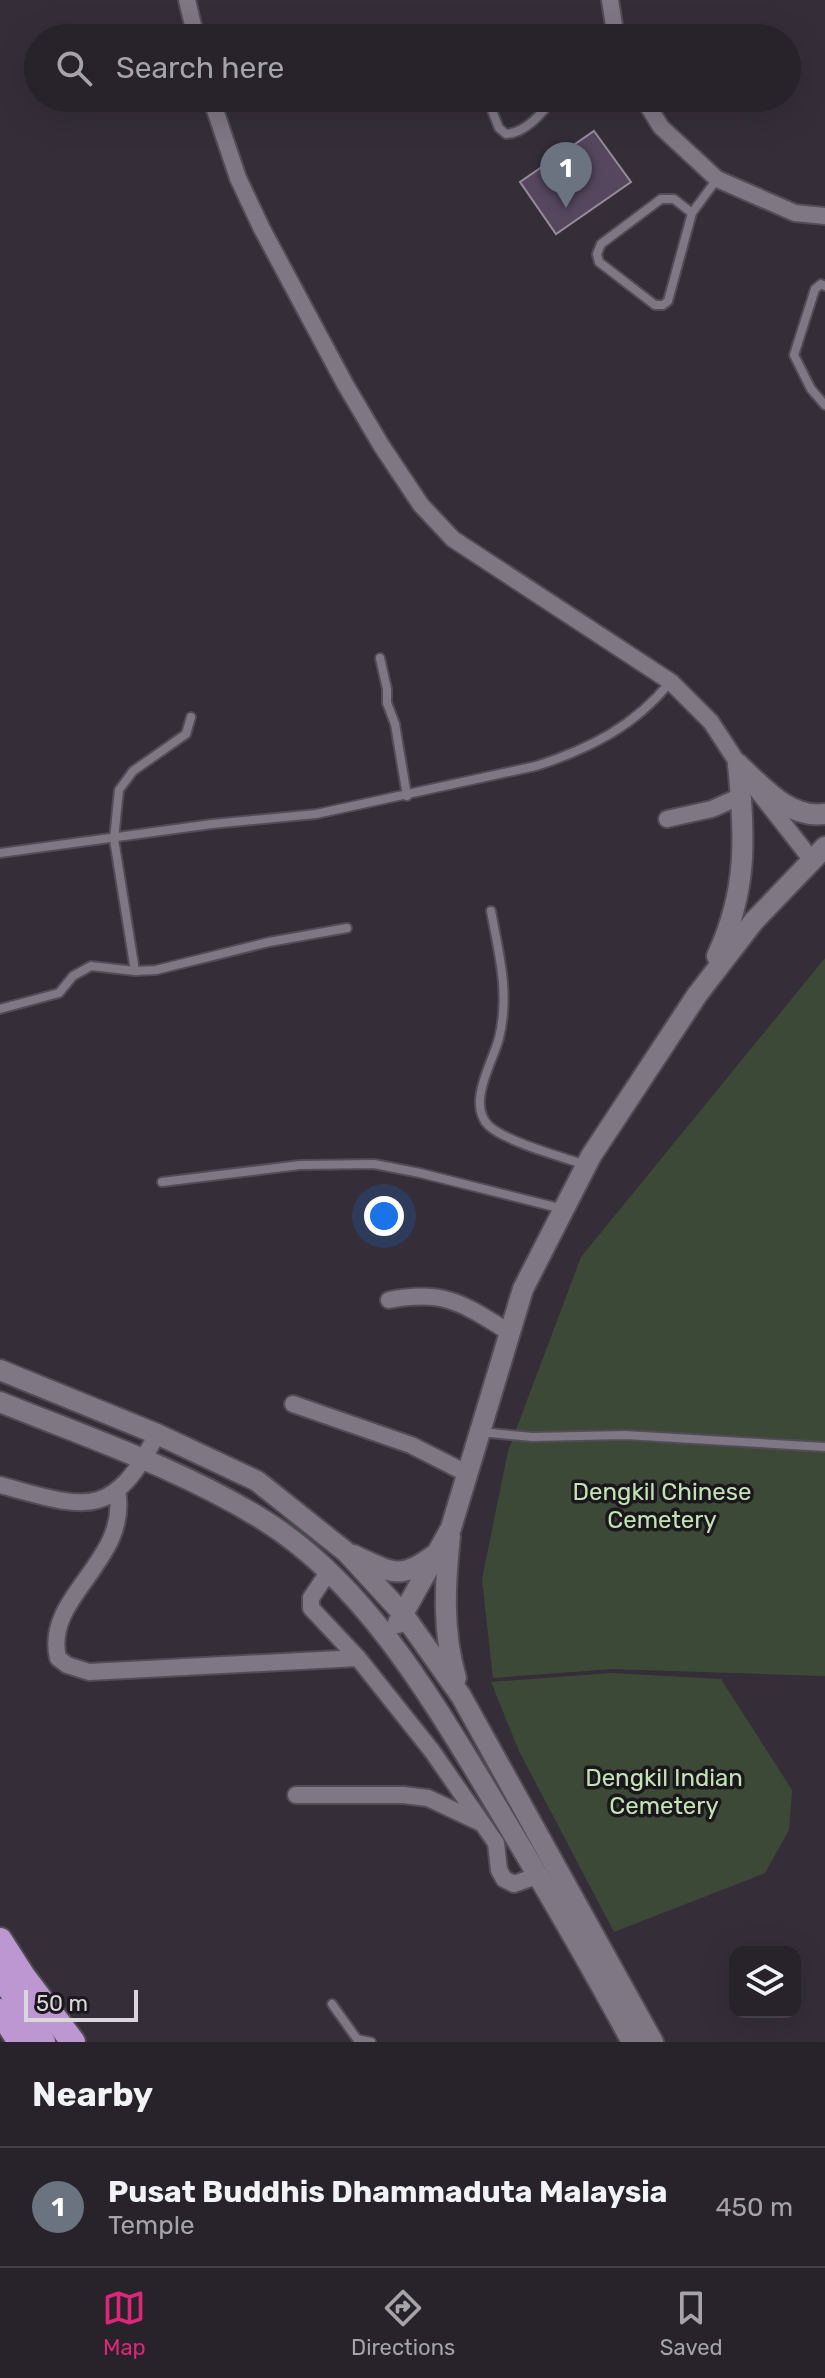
<!DOCTYPE html>
<style>
:root{--surface:#28222b;--page:#302a33;--text:#f1f3f6;--muted:#a5a4a9;--line:#443f47;--accent:#db2777}
body{margin:0;font-family:Rubik,sans-serif;background:var(--page);color:var(--text)}
.controls{position:absolute;right:24px;bottom:24px;display:grid;overflow:hidden;border-radius:16px;box-shadow:0 8px 32px #0002}
.controls button{width:72px;height:72px;display:grid;place-items:center;padding:0;border:0;border-bottom:2px solid var(--line);background:var(--surface);color:var(--text);font:40px sans-serif}
.scale{position:absolute;left:24px;bottom:20px;width:114px;box-sizing:border-box;padding-left:8px;border:4px solid #dbd6dd;border-top:0;font-size:22px;line-height:28px;white-space:nowrap;color:#dbd6dd;-webkit-text-stroke:6px #1b171c;paint-order:stroke}
.you{position:absolute;left:384px;top:1216px;width:28px;height:28px;margin:-20px;border:6px solid #fff;border-radius:50%;background:#1a73e8;box-shadow:0 0 0 12px #1a73e833}
.badge{display:grid;place-items:center;width:52px;height:52px;border-radius:50%;background:var(--accent);color:#fff;font-size:26px;font-weight:700}
.pin{position:absolute;translate:-50% -66px;filter:drop-shadow(0 2px 4px #0008)}
.pin::after{content:'';position:absolute;top:42px;width:28px;height:24px;background:inherit;clip-path:polygon(0 0,100% 0,50% 100%)}
.list{margin:0;padding:0;list-style:none}
h2{display:flex;justify-content:space-between;align-items:center;height:104px;margin:0;padding:0 32px;font-size:34px}
h2 small{font-size:26px;font-weight:400;color:var(--muted)}
.list li{display:grid;grid-template-columns:52px 1fr auto;gap:24px;align-items:center;box-sizing:border-box;height:120px;padding:0 32px;border-top:2px solid var(--line)}
.list b{display:block;font-size:30px;white-space:nowrap}
.list p{margin:0;font-size:26px;white-space:nowrap;color:var(--muted)}
.list em{font-size:26px;font-style:normal;color:var(--muted)}
.icon{flex:none;width:44px;height:44px;fill:none;stroke:currentColor;stroke-width:2;stroke-linecap:round;stroke-linejoin:round}
.map{position:relative;flex:none;width:825px;height:2042px;overflow:hidden}
.search{position:absolute;background:var(--surface);box-shadow:0 8px 32px #0002;left:24px;right:24px;top:24px;height:88px;display:flex;align-items:center;gap:20px;box-sizing:border-box;padding:0 28px;border-radius:44px;color:var(--muted);font-size:30px}
.sheet{height:224px;background:var(--surface)}
nav{display:flex;justify-content:space-around;align-items:center;box-sizing:border-box;height:112px;border-top:2px solid var(--line);background:var(--surface);font-size:22px;color:var(--muted)}
nav a{display:grid;justify-items:center;gap:4px}
nav .on{color:var(--accent)}
.map>svg:first-child{display:block}
.green{fill:#3d4937}
.building{fill:#56475f;stroke:#958c9a;stroke-width:2}
.lines{fill:none;stroke-linecap:round;stroke-linejoin:round}
.lane-casing{stroke:#514c55;stroke-width:12}
.street-casing{stroke:#514c55;stroke-width:20}
.secondary-casing{stroke:#514c55;stroke-width:24}
.highway-casing{stroke:#514c55;stroke-width:28}
.lane{stroke:#807785;stroke-width:8}
.street{stroke:#807785;stroke-width:16}
.secondary{stroke:#807785;stroke-width:20}
.highway{stroke:#bd97d2;stroke-width:24}
.labels{text-anchor:middle;stroke-width:7;stroke-linejoin:round;paint-order:stroke}
.park-label{font-size:24px;fill:#c2e3b4;stroke:#1b171c}
</style>
<div class="map">
<svg width="825" height="2042" viewBox="0 0 825 2042">
<rect width="100%" height="100%" fill="#352e39"/>
<g class="green">
<path d="M825,958V1676L612,1669L493,1678L482,1579L508,1451L581,1257Z"/>
<path d="M611,1673L721,1679L792,1790L789,1830L765,1873L614,1932L519,1751L491,1682Z"/>
</g>
<path class="building" d="M594,131L631,182L556,234L520,182Z"/>
<g class="lines">
<defs>
<g id="lane">
<path d="M487,98L499,128L506,134C526,133 543,112 554,98"/>
<path d="M692,213L674,199H661L601,244L597,254L599,262L655,305H663L668,301L692,213L717,179"/>
<path d="M825,286L821,284L815,289L794,355L811,389L825,405"/>
<path d="M380,658L387,689V703L395,724L407,796"/>
<path d="M0,853L212,824L316,814L536,766C589,749 635,726 670,682"/>
<path d="M491,911C499,954 510,994 499,1038C493,1062 466,1104 489,1126C507,1142 562,1157 586,1165"/>
<path d="M135,971L114,839L119,790L133,771L186,734L191,717"/>
<path d="M0,1009L59,993L73,976L91,966L135,971L156,970L269,942L347,928"/>
<path d="M162,1182L300,1165L374,1164L420,1173L563,1209"/>
<path d="M480,1432L532,1437L625,1435L825,1447"/>
<path d="M332,2004L357,2039L371,2042"/>
</g>
<g id="street">
<path d="M187,0L196,38"/>
<path d="M610,0L616,38"/>
<path d="M211,98L238,178L262,229L345,384L381,445L421,505L453,539L671,682L711,722L743,771"/>
<path d="M643,98L661,127L717,179L795,213L825,216"/>
<path d="M757,790L811,859"/>
<path d="M667,819L712,809L741,796"/>
<path d="M389,1300C445,1289 463,1304 509,1332"/>
<path d="M293,1404L411,1445L468,1474"/>
<path d="M0,1485C85,1508 112,1522 157,1434"/>
<path d="M117,1490C131,1561 43,1596 58,1658L67,1665L89,1672L358,1658"/>
<path d="M329,1571L311,1598V1608L358,1658L432,1751L496,1843L499,1870L504,1879L514,1884L539,1875"/>
<path d="M296,1795H403L428,1798L481,1823"/>
</g>
<g id="secondary">
<path d="M738,764C763,787 789,819 825,814"/>
<path d="M717,956C748,890 745,835 738,764"/>
<path d="M0,1370L157,1434L257,1481L346,1552L403,1614L461,1696L653,2042"/>
<path d="M0,1402C89,1438 184,1470 265,1521C366,1584 433,1701 493,1800C541,1880 588,1960 632,2042"/>
<path d="M450,1536C445,1584 442,1631 456,1678"/>
<path d="M353,1555C390,1571 398,1582 433,1556"/>
<path d="M398,1623L451,1528L523,1289L591,1156L697,995L754,921L825,847"/>
</g>
<g id="highway">
<path d="M0,1940L23,1976L73,2042"/>
<path d="M0,1973L43,2042"/>
<path d="M0,2011L20,2042"/>
</g>
</defs>
<use href="#lane" class="lane-casing"/>
<use href="#street" class="street-casing"/>
<use href="#secondary" class="secondary-casing"/>
<use href="#highway" class="highway-casing"/>
<use href="#lane" class="lane"/>
<use href="#street" class="street"/>
<use href="#secondary" class="secondary"/>
<use href="#highway" class="highway"/>
</g>
<g class="labels">
<g class="park-label">
<text x="662" y="1500">Dengkil Chinese<tspan x="662" dy="28">Cemetery</tspan></text>
<text x="664" y="1786">Dengkil Indian<tspan x="664" dy="28">Cemetery</tspan></text>
</g>
</g>
</svg>
<div class="controls">
<button><svg class="icon" aria-label="layers" viewBox="0 0 24 24"><path d="M12 4l9 5-9 5-9-5zM3 14l9 5 9-5"/></svg></button>
</div>
<div class="scale">50 m</div>
<div class="you"></div>
<div class="pin badge" style="left:566px;top:208px;background:#6b7280">1</div>
<div class="search"><svg class="icon" aria-label="search" viewBox="0 0 24 24"><circle cx="10" cy="10" r="6"/><path d="M15 15l6 6"/></svg>Search here</div>
</div>
<section class="sheet">
<h2>Nearby<small></small></h2>
<ul class="list">
<li><span class="badge" style="background:#6b7280">1</span><div><b>Pusat Buddhis Dhammaduta Malaysia</b><p>Temple</p></div><em>450 m</em></li>
</ul>
</section>
<nav>
<a class="on"><svg class="icon" aria-label="map" viewBox="0 0 24 24"><path d="M3 6l6-2 6 2 6-2v14l-6 2-6-2-6 2zM9 4v14M15 6v14"/></svg>Map</a>
<a><svg class="icon" aria-label="directions" viewBox="0 0 24 24"><path d="M12 3l9 9-9 9-9-9zM9 14v-3h6M13 9l2 2-2 2"/></svg>Directions</a>
<a><svg class="icon" aria-label="saved" viewBox="0 0 24 24"><path d="M7 4h10v16l-5-4-5 4z"/></svg>Saved</a>
</nav>
